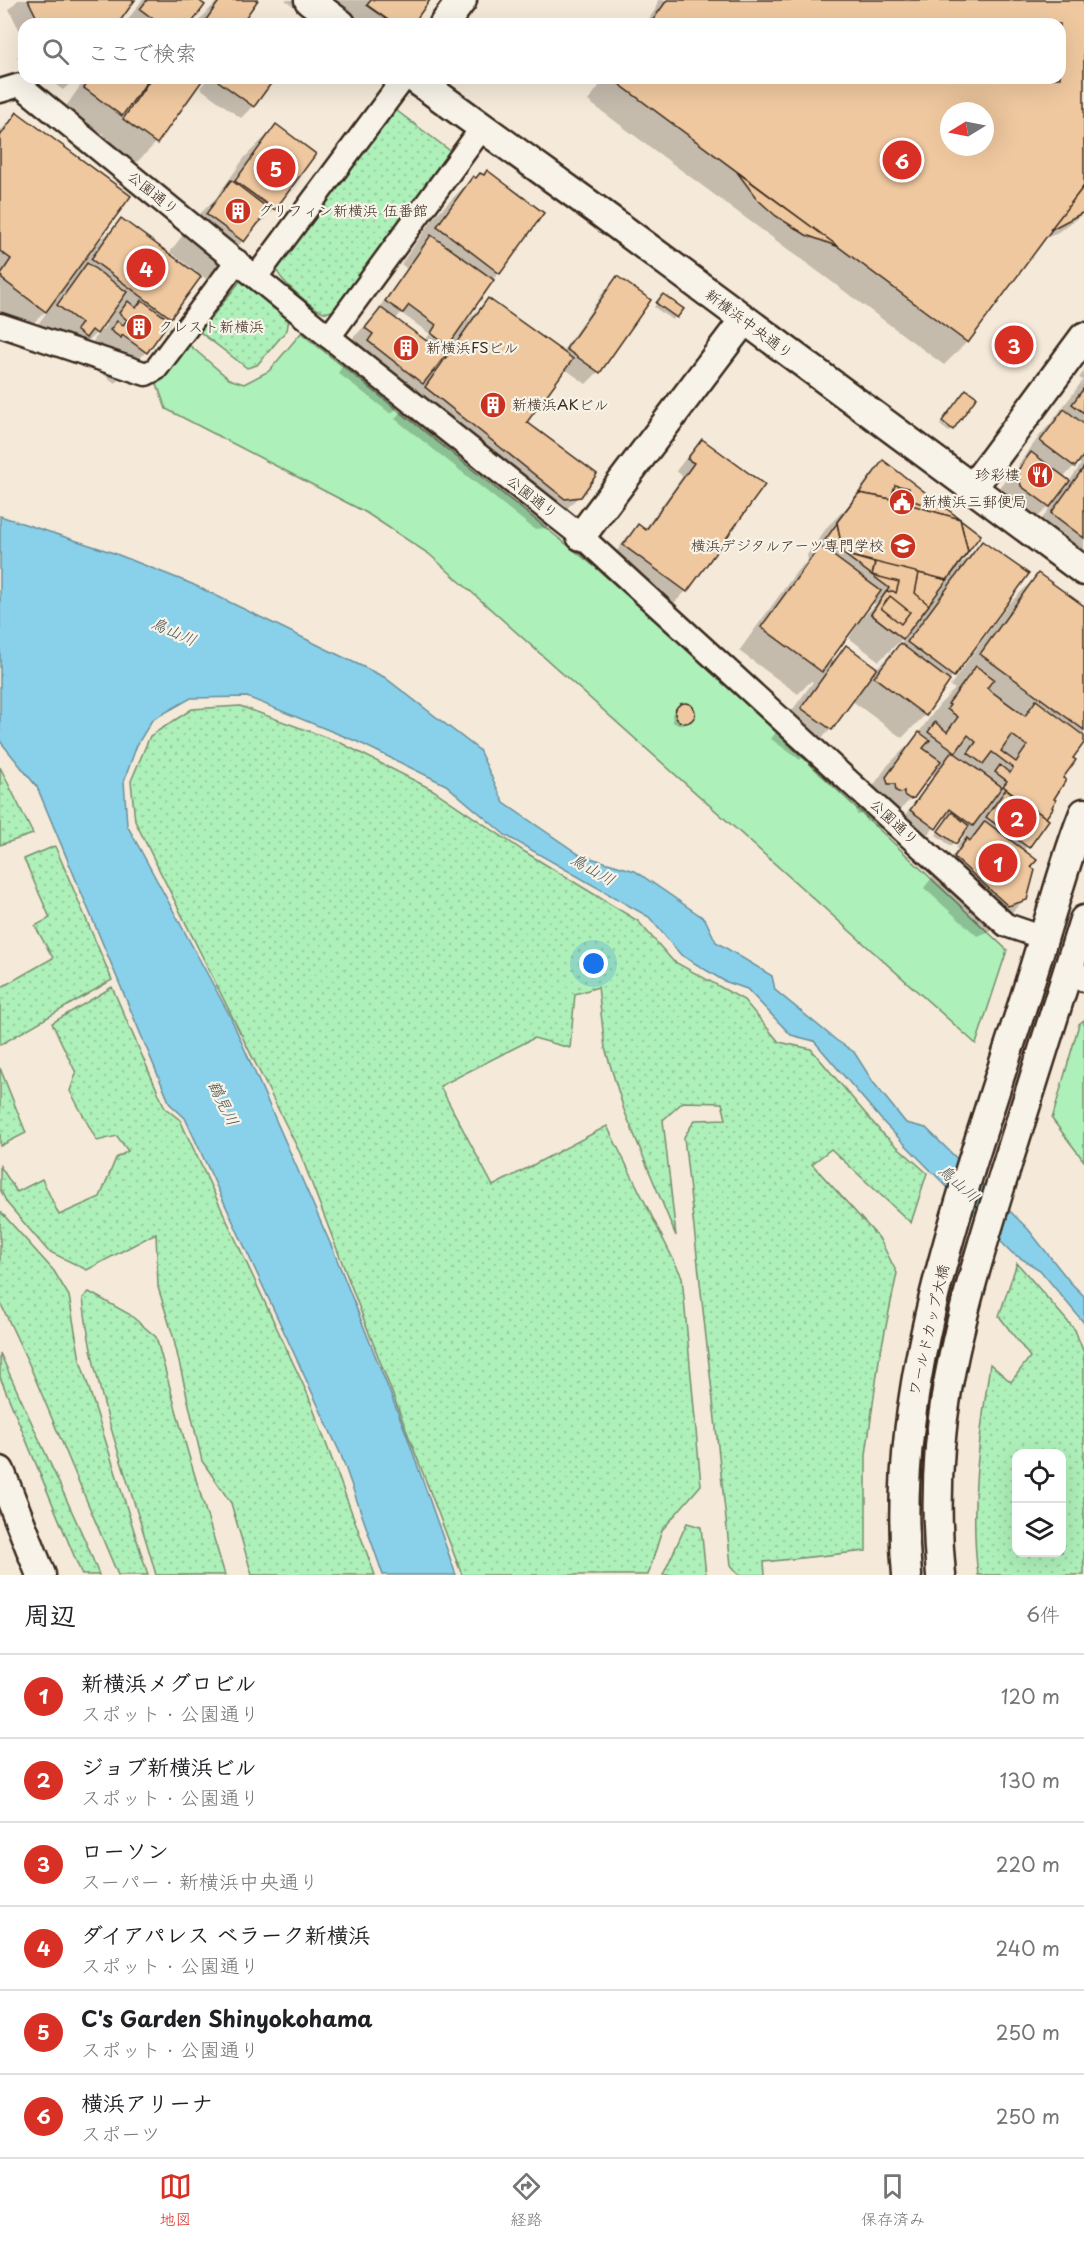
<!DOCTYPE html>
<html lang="ja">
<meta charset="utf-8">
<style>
:root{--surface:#fff;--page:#f6f6f6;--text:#202124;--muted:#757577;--line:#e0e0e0;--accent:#d93025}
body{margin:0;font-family:"Playpen Sans","Klee One",sans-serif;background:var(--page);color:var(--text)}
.controls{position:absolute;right:18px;bottom:18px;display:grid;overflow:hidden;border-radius:12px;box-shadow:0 6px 24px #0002}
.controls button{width:54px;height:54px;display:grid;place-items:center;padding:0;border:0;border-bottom:2px solid var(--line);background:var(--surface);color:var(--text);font:30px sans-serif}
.compass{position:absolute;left:940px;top:102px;width:54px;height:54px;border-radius:50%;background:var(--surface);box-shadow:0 6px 24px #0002;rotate:260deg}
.you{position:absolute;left:594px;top:964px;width:21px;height:21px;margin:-15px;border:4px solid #fff;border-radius:50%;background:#1a73e8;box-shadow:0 0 0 9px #1a73e833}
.badge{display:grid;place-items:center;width:39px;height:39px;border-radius:50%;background:var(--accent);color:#fff;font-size:20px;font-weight:700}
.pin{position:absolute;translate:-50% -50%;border:3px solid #fff;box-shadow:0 2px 6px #0006}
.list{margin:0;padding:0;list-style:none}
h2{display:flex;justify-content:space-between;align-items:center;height:78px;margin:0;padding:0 24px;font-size:26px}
h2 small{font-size:20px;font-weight:400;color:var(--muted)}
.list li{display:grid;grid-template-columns:39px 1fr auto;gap:18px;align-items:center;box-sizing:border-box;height:84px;padding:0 24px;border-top:2px solid var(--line)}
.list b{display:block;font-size:22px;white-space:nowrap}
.list p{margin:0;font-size:20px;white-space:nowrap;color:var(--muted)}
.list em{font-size:20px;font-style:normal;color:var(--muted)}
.icon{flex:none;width:33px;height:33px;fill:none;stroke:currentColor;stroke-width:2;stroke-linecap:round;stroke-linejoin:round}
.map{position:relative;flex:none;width:1084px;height:1575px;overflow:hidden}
.search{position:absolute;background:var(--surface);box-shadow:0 6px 24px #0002;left:18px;right:18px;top:18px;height:66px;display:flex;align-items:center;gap:15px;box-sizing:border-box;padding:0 21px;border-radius:18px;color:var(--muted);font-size:22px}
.sheet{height:582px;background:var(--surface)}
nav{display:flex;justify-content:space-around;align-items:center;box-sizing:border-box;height:84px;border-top:2px solid var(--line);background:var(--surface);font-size:16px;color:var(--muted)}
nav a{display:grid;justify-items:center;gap:3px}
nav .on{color:var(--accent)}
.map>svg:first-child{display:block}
.grass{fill:url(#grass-dots);stroke:#748d6c;stroke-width:1.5;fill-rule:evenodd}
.park{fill:#aef0b9;stroke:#748d6c;stroke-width:1.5}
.water{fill:#89d1eb;stroke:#6a8e99;stroke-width:1.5}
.shadow{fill:#0003;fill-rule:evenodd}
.building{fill:#efc89f;stroke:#3b2a1e;stroke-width:1.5;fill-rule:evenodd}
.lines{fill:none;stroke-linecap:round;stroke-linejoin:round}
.minor-casing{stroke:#3b2a1e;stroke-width:27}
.tertiary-casing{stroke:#3b2a1e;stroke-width:33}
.minor{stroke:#f7f3e8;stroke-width:22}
.tertiary{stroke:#f7f3e8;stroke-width:28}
.labels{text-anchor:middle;stroke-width:4.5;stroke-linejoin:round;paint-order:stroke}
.street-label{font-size:15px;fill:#3b2a1e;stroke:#f7f3e8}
.poi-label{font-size:15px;fill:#3b2a1e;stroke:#f7f3e8;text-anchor:start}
.water-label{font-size:16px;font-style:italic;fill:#4e5451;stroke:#f7f3e8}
</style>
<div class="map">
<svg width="1084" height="1575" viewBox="0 0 1084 1575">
<defs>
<pattern id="grass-dots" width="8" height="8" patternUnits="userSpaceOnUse" patternTransform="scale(1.5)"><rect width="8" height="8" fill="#aef0b9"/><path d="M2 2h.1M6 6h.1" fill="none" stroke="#97ce9f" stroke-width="1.8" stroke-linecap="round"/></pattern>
</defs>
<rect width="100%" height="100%" fill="#f5ead9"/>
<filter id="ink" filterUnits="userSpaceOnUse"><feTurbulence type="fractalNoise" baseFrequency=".0167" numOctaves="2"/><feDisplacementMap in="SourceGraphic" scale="12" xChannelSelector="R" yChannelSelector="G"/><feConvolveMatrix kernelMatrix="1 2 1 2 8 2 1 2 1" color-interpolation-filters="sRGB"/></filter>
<g filter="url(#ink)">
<g class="grass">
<path d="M393,108L453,153L337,309C333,311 329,313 324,312C313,309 276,278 276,267Z"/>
<path d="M241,280L289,319L287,330L257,365L247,368L200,332Z"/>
<path d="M240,706L339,742L433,790L525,852L638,921L673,961L744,1000L779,1042L811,1049L881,1132L927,1173L911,1223L831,1149L812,1164L879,1238L897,1273L879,1360L866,1455V1551L764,1562L765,1575H739L731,1565L684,1137L695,1120L726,1119L722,1103L683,1102L663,1120L676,1236L624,1110L605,1048L598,987L575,994L570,1048L534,1038L440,1086L493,1186L607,1126L682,1277L701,1485L662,1530L648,1575H462L300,1153L135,821L131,781L150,736L192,709Z"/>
<path d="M0,767L33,834L0,845Z"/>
<path d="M55,846L112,980L0,1045V988L53,958L35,926L50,918L24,859Z"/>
<path d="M112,987L165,1108L180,1120L308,1395L375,1575H252L231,1503L202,1461L173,1336L158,1287L156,1233L87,1270L48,1251L7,1203L0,1189V1166L17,1192L42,1179L59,1215L100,1197L116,1158L128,1151L117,1136L97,1141L70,1091L76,1073L52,1023Z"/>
<path d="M0,1068L26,1133L0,1146Z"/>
<path d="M0,1211L54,1271L69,1296L80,1360L148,1575H118L29,1364L0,1302Z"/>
<path d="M1017,1263L1075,1330L1084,1353V1575H978C969,1504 980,1435 990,1364L1011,1382L1030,1357L999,1316ZM1016,1454H1062V1552H1016Z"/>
<path d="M89,1292L129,1314L156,1337L188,1453L225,1575H156C131,1484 93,1393 83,1298Z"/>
<path d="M0,1353L88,1547L99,1575H82L0,1377Z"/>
<path d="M687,1523L701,1527L706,1575H663Z"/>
</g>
<g class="park">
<path d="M301,333L595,567L692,653L1007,950L976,1044L429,554L365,512L166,409L157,384L187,343L229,379L244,384L269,371Z"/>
<path d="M1084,1020V1161L1052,1119L1079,1024Z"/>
</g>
<path class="water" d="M0,516L111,552L192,584L384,677L479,750L504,803L580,855L635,871L705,919L716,942L772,976L775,990L836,1040L854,1052L873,1082L906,1123L926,1128L1028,1229L1070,1282L1084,1296V1323L1040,1270L1012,1253L885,1124L814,1041L791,1035L747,989L724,981L681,955L649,917L505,835L446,785L358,742L247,697L191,698L152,720L137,745L124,781L127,825L230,1016L334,1252L406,1433L456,1575H383L341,1455L185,1118L170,1104L37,787L0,741Z"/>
<g class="shadow">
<path d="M18,0H134L116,24H24V40L9,9Z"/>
<path d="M142,0H196L189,24H125Z"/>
<path d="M218,0H255L239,24H196Z"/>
<path d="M285,0H304L296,8Z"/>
<path d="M327,0H428L411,24H345Z"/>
<path d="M658,0H1084V213L1058,232L1044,239L967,342L944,365L588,101L605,78H1060V24H645L655,10ZM949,111H985V147H949Z"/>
<path d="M24,49V62L17,58Z"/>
<path d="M46,78H76L63,90Z"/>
<path d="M86,78H201L156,143L125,174L93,150L104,134L103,133L98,138L62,112Z"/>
<path d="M208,78H273L253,106L241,118L200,88Z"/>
<path d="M17,114L95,243L97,244L121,220L195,274L197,272L170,252L194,220L216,198L245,157L276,126L274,209L206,279L201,275L146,352L115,383L91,365L88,368L81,362L97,335L96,333L73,356L69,353L62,360L54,354L35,328L47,312L46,311L22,334L0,318V131ZM104,322L107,325L97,334L96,333Z"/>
<path d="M473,178L499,273L492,280L459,327L460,328L488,300L562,352L605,290L617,278L649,300L598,372L586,384L564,368L525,422L579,496L548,528L534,529L395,419L412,395L411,394L391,414L338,373L343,365L336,359L350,341L380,310L378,309L407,269L401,264L436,215ZM401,313L430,334L424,341L395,320Z"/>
<path d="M660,299L676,317L672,320L654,307Z"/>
<path d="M1084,371V578L1029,537L1049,509L1047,508L1018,537L988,503L1001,485L1020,466L1018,465L1041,434L1051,423L1083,380L1079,378ZM1078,462L1081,464L1069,482L1063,478Z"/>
<path d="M963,394L952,429L949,432L940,425Z"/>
<path d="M702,441L686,591L674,603L612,558L626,538L638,526L644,530L683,476L676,471L690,453Z"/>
<path d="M883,462L956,569L982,543L952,676L925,715L902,738L851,700L831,729L800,760L771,739L813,682L811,681L798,694L739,651L797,571L808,560L807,555L828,526L847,507L871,474ZM870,603L876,604L862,618L860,617ZM856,623L858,624L849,638L879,661L904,637L905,638L876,669L846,647L825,668L824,667Z"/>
<path d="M1038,575L1084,608V734L1082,736L1084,741L1071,759L1061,778L1043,818L1047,820L1023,851L1029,867L1025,899L994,930L977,936L924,888L937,871L958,850L956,848L966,834L963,832L951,846L936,835L947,820L943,817L927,836L903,818L934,775L932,774L913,797L881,828L878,829L873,826L874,820L866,822L864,814L857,815L856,810L888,765L914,739L939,705L955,689L950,686L1007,606Z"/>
<path d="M689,704L693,708L694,714L684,725H678L673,722L672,714L680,705Z"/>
</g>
<g class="building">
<path d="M28,0H135L118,24H40Z"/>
<path d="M147,0H198L205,5L191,24H160L140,9Z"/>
<path d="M220,0H258L241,24H203Z"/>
<path d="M371,0H430L413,24H405L401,21L399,24H394L367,5Z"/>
<path d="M667,0H1084V186L968,343L611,78H1060V24H650ZM949,111H985V147H949Z"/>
<path d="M91,78H150L122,116L84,88Z"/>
<path d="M151,78H204L157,144L123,119Z"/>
<path d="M214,78H275L254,107Z"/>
<path d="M17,112L131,196L46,312L2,279L1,274L11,259L0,251V136Z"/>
<path d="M276,124L316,154L275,210L235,181Z"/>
<path d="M487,170L544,213L500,274L437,226L473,176L476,178L480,173L484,175Z"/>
<path d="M737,172L839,247L806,235L776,216L757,199Z"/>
<path d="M231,180L269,209L244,242L206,214Z"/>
<path d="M1084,186V212L1050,230Z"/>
<path d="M121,218L201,277L171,318L91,259Z"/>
<path d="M431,235L494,280L448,346L431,333L436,325L409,305L403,313L385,301Z"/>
<path d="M87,263L127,292L97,334L92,330L86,338L76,330L81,323L57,305Z"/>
<path d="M617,276L651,300L600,373L566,349Z"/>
<path d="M663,294L684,309L677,318L656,303Z"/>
<path d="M488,298L573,359L527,422L597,474L581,497L565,499L425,387Z"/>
<path d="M142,300L170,321L147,353L122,335L121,338L110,330L117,321L123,325L127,320L119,313L128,301L136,308Z"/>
<path d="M381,308L446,355L423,384L368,341L373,334L365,328Z"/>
<path d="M1084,388V413L1072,404Z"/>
<path d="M966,389L977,397L953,430L942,421Z"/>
<path d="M1064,409L1084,424V455L1075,467L1040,441Z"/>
<path d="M702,439L765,485L687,592L623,545L638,524L646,530L694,463L687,459Z"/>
<path d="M1031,452L1070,481L1050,507L1021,486L1018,470Z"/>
<path d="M883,460L981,535L903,639L871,614L889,588L825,540Z"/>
<path d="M1084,467V538L1051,513Z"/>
<path d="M895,485L909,488L907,499L929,506L928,510L960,519L968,552L947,580L919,573L915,593L929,605L903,639L871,614L886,592L893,591L896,593L899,582L872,575L875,563L843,554L837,522L859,493L891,499Z"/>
<path d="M859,493L891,499L960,519L968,552L947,580L843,554L837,522Z"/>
<path d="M982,541L1029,574L954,677L907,642Z"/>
<path d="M820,546L881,591L822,672L761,627Z"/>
<path d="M1038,573L1084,606V730L980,654Z"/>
<path d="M890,596L910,612L901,624L881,608Z"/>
<path d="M900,643L950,681L926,716L874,677Z"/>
<path d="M846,645L877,668L832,730L801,708Z"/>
<path d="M976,666L994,679L987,688L1025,716L1036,700L1084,736V743L1073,758L1076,760L1063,778L1066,780L1054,799L1056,800L1052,807L1053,808L1046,818L1003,786L1007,781L995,772L1000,765L1010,773L1013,768L992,752L983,764L968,753L976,742L968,735L956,752L928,732L935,722L947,732L958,717L947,709L950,705L948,704ZM1012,735L1027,746L1016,762L1001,751Z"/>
<circle cx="685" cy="713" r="10"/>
<path d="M919,732L930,740L923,748L941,761L914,798L910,799L904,795V791L901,793L896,791L895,784H888L886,777Z"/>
<path d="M952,751L1002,787L973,826L950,809L936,829L910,810Z"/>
<path d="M1006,789L1049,820L1029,848L986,817Z"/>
<path d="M952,812L969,826L956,844L938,831Z"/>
<path d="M985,821L1037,860L1031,867L1035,870L1027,900L1008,906L954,857L967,838L970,841Z"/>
</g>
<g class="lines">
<defs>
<g id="minor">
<path d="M0,91L20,85L329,337L581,536L1006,925L1044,938"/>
<path d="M256,277L404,78"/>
<path d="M0,325L146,374L156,369L237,261"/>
<path d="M329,337L482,128"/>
<path d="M1070,965L1084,980"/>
</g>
<g id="tertiary">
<path d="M309,0L341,24"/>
<path d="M444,24L462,0"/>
<path d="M414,78L601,213L1084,571"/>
<path d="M973,487L1084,337"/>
<path d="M581,536L744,320"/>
<path d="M0,1471L41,1575"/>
<path d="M907,1575C890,1394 955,1218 1009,1047C1022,1007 1035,966 1047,926C1059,888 1069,850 1084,813"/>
<path d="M941,1575C935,1513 937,1451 947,1390C960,1316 983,1242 1005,1171C1031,1087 1058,1004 1084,920"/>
</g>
</defs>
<use href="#minor" class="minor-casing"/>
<use href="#tertiary" class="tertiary-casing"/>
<use href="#minor" class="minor"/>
<use href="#tertiary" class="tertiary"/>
</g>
</g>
<defs>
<symbol id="building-disc" viewBox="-11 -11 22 22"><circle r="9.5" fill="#c8321e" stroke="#f7f3e8"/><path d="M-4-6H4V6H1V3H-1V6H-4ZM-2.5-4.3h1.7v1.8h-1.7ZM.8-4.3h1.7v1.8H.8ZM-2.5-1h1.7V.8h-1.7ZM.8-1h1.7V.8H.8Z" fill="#fff"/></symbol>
<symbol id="restaurant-disc" viewBox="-11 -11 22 22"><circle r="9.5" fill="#c8321e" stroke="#f7f3e8"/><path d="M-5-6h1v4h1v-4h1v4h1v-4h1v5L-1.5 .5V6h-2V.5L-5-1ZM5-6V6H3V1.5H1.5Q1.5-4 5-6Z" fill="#fff"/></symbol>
<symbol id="civic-disc" viewBox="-11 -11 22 22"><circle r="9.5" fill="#c8321e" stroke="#f7f3e8"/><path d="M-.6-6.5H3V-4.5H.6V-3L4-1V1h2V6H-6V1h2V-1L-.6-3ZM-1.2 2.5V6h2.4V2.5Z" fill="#fff"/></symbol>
<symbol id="university-disc" viewBox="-11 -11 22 22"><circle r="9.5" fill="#c8321e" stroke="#f7f3e8"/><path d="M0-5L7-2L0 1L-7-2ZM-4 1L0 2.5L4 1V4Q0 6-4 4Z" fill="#fff"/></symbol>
</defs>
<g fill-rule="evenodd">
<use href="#building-disc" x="223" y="196" width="30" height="30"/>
<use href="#building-disc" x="124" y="312" width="30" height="30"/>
<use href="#building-disc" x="391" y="333" width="30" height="30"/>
<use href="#building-disc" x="478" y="390" width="30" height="30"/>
<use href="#restaurant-disc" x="1025" y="460" width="30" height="30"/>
<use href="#civic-disc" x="887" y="487" width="30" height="30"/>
<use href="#university-disc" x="888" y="531" width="30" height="30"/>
</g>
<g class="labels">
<g class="street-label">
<text transform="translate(153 193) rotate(39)" y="5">公園通り</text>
<text transform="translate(749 324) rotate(37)" y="5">新横浜中央通り</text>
<text transform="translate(532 497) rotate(38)" y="5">公園通り</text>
<text transform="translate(894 822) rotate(43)" y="5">公園通り</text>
<text transform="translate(929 1330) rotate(-77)" y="5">ワールドカップ大橋</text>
</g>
<g class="poi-label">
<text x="258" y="216">グリフィン新横浜 伍番館</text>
<text x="158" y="332">クレスト新横浜</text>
<text x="426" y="353">新横浜FSビル</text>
<text x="512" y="410">新横浜AKビル</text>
<text x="1020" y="480" text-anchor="end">珍彩樓</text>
<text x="922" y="507">新横浜三郵便局</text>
<text x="884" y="551" text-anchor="end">横浜デジタルアーツ専門学校</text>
</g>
<g class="water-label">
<text transform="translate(174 631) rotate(24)" y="6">鳥山川</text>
<text transform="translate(593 869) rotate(30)" y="6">鳥山川</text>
<text transform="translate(224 1103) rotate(64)" y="6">鶴見川</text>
<text transform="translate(959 1183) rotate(42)" y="6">鳥山川</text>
</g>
</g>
</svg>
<div class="controls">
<button><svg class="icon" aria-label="locate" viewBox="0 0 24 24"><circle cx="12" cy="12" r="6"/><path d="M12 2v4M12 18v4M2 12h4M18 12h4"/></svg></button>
<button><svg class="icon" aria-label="layers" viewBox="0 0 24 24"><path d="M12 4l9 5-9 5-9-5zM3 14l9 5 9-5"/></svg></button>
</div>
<svg class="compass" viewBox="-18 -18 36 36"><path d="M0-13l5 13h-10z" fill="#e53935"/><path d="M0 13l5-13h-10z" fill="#757577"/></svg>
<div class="you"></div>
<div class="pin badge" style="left:998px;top:863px">1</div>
<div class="pin badge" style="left:1017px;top:818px">2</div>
<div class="pin badge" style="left:1014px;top:345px">3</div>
<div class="pin badge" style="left:146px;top:268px">4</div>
<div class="pin badge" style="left:276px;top:168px">5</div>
<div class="pin badge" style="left:902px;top:160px">6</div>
<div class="search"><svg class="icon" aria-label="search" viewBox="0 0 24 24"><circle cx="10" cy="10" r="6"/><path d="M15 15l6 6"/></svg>ここで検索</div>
</div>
<section class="sheet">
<h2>周辺<small>6件</small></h2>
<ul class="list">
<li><span class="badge">1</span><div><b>新横浜メグロビル</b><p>スポット · 公園通り</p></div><em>120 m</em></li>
<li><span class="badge">2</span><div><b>ジョブ新横浜ビル</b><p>スポット · 公園通り</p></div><em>130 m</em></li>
<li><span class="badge">3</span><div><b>ローソン</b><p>スーパー · 新横浜中央通り</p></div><em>220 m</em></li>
<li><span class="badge">4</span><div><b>ダイアパレス ベラーク新横浜</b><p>スポット · 公園通り</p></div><em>240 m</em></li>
<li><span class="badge">5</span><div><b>C's Garden Shinyokohama</b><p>スポット · 公園通り</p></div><em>250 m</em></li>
<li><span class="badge">6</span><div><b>横浜アリーナ</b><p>スポーツ</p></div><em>250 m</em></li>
</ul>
</section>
<nav>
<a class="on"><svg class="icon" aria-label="map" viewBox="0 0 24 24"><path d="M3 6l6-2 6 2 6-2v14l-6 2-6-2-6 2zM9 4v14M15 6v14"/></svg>地図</a>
<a><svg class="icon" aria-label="directions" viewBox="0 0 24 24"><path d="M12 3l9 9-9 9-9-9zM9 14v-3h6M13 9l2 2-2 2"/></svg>経路</a>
<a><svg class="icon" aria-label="saved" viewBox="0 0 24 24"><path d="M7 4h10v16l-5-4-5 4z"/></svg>保存済み</a>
</nav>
